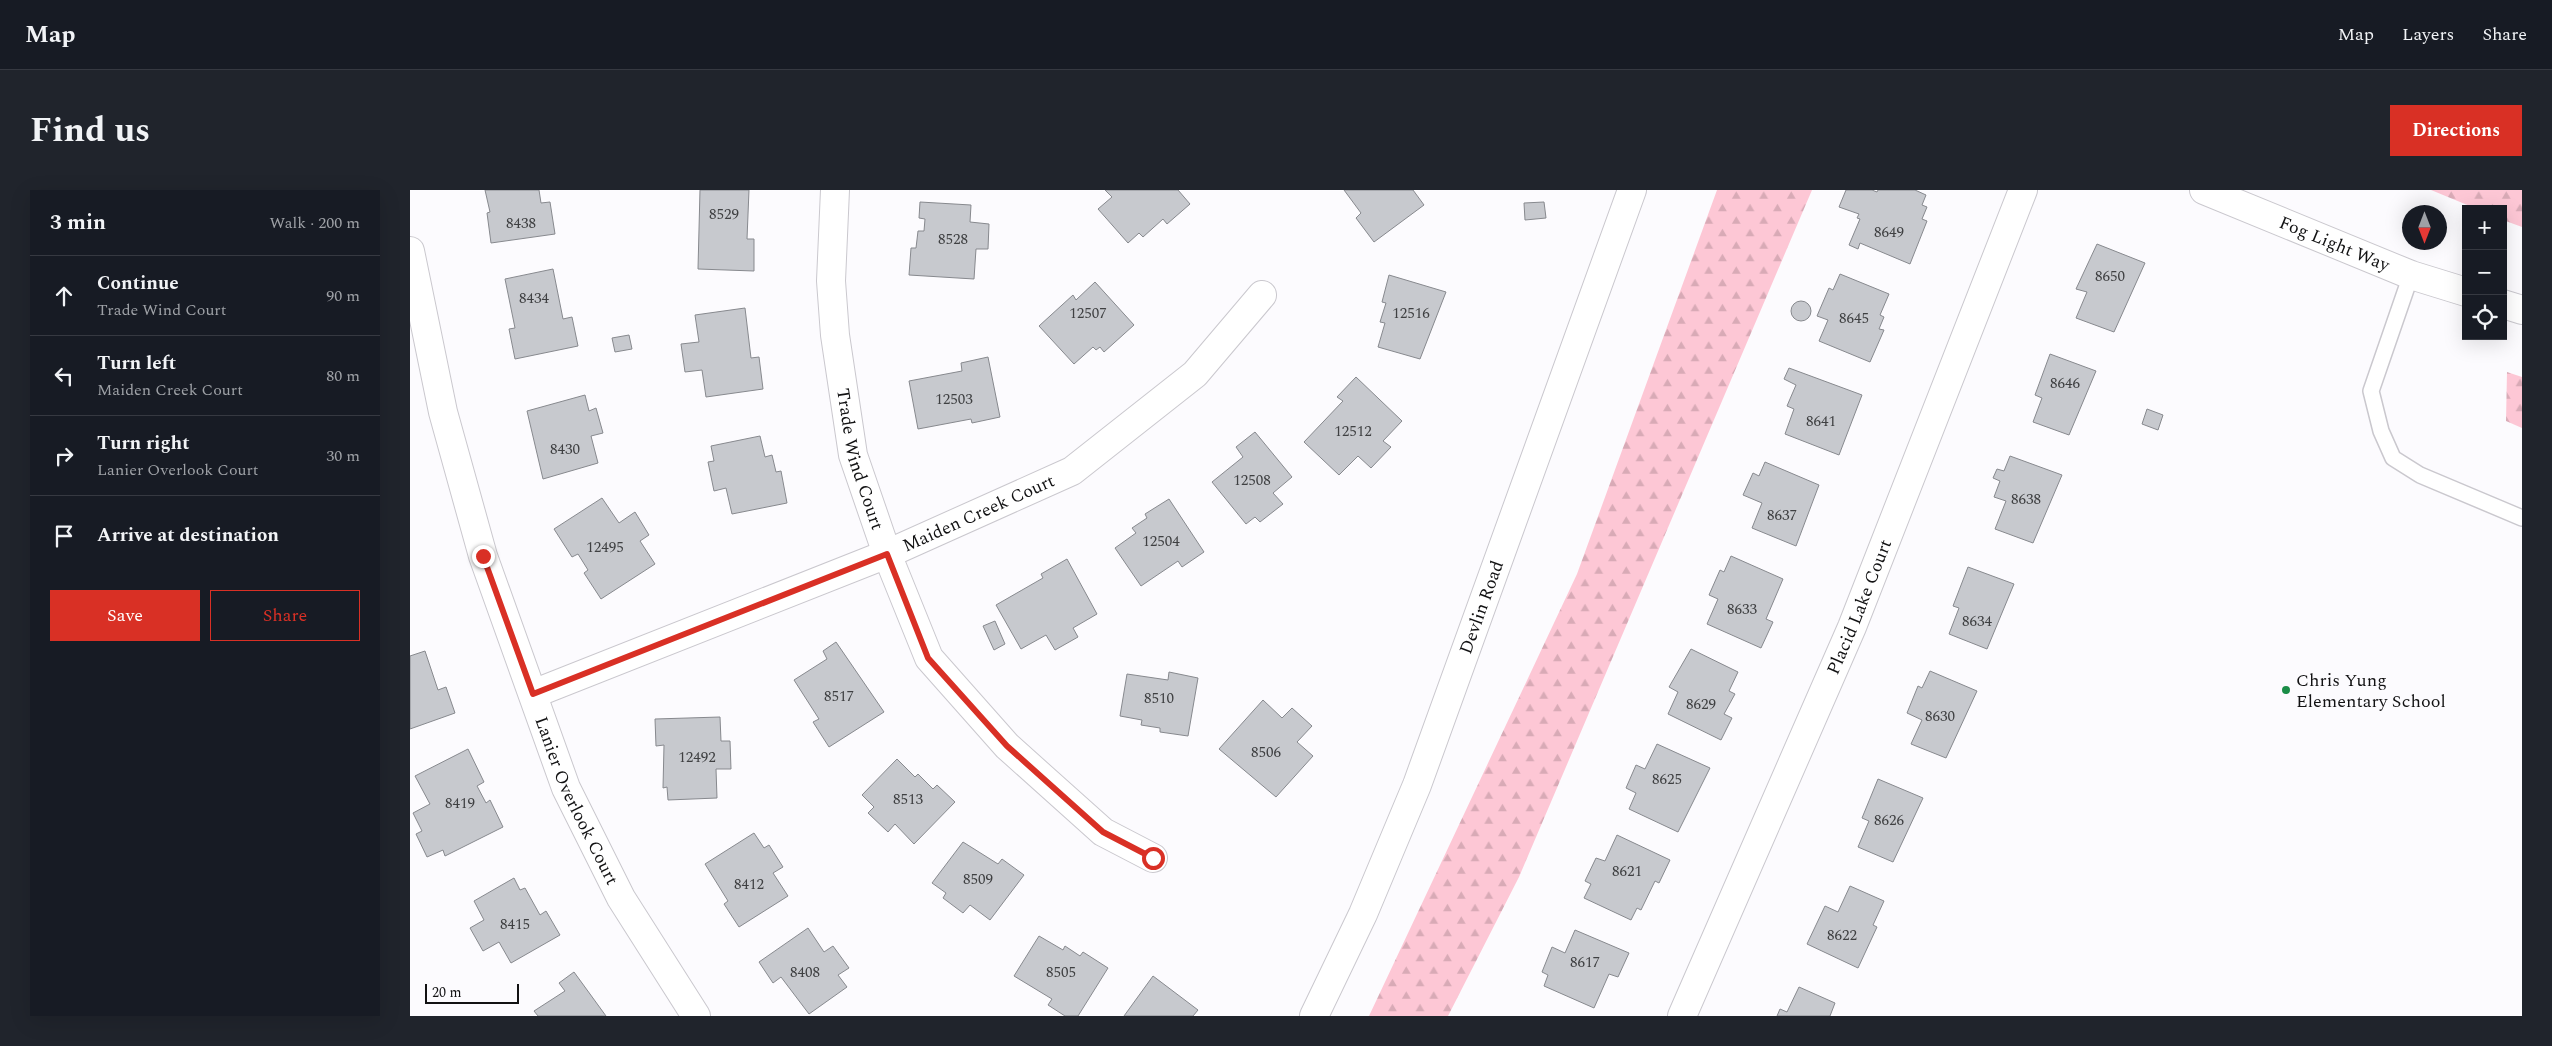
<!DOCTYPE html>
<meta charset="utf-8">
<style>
:root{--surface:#171b24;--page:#20242c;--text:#f1f3f6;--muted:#9ea1a6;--line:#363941;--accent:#d93025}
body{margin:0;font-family:Spectral,serif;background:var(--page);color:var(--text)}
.controls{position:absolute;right:15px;top:15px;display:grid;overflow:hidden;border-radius:0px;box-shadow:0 5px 20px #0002}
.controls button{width:45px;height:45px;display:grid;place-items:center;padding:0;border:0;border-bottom:1px solid var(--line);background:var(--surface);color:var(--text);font:25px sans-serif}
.compass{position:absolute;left:1992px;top:15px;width:45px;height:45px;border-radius:50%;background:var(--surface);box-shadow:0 5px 20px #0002;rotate:180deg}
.scale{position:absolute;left:15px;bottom:12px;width:94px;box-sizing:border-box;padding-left:5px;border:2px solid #121213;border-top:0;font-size:14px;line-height:18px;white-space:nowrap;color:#121213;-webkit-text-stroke:4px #fcfbfe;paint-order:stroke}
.stop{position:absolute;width:15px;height:15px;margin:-11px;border:4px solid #d93025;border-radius:50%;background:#fff}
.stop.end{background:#d93025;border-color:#fff;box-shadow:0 1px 5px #0008}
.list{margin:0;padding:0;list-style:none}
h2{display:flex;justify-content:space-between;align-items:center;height:65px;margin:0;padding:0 20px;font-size:21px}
h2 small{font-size:16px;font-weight:400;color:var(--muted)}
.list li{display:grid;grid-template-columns:32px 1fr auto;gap:15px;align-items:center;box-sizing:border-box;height:80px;padding:0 20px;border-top:1px solid var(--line)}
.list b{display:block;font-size:19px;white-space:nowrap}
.list p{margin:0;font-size:16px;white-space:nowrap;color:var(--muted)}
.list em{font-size:16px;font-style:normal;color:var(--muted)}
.actions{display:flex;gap:10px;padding:15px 20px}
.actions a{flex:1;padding:11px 0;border:1px solid var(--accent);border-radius:0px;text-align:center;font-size:18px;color:var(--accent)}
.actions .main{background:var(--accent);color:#fff}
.icon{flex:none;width:28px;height:28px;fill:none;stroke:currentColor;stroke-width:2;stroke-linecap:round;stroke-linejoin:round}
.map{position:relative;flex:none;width:2112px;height:826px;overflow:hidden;border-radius:0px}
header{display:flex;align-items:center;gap:30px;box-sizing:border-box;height:70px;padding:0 25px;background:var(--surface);border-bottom:1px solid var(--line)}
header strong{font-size:24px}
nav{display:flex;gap:28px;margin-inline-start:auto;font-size:18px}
.intro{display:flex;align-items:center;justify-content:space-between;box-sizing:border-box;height:120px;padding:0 30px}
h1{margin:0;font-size:35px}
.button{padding:12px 22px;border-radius:0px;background:var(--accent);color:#fff;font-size:18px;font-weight:700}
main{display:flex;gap:30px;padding:0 30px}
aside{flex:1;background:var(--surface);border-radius:0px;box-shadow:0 5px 20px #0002}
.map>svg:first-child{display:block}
.forest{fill:url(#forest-firs)}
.building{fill:#c7c9ce;stroke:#87898e}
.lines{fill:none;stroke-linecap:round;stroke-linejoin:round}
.service-casing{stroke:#cac8ce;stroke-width:18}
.minor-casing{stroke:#cac8ce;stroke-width:30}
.secondary-casing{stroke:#cac8ce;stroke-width:30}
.service{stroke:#fff;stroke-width:15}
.minor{stroke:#fff;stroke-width:28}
.secondary{stroke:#fff;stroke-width:28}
.route{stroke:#d93025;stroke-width:6}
.poi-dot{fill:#1a8d47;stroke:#fcfbfe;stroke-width:2}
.labels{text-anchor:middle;stroke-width:5;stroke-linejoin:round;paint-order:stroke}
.number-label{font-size:15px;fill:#3f4042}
.street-label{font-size:18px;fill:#121213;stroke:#fcfbfe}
.poi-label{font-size:18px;fill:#121213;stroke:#fcfbfe;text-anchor:start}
</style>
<header>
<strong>Map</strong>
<nav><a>Map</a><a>Layers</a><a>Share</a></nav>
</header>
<div class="intro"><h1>Find us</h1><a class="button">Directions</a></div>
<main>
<aside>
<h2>3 min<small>Walk · 200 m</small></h2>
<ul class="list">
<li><svg class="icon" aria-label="ahead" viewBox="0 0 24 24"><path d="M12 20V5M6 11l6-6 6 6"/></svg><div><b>Continue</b><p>Trade Wind Court</p></div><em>90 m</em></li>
<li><svg class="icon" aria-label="left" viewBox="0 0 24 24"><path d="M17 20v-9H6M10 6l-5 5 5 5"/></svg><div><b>Turn left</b><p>Maiden Creek Court</p></div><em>80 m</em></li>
<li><svg class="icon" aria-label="right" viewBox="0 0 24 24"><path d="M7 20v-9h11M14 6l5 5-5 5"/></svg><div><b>Turn right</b><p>Lanier Overlook Court</p></div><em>30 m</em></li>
<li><svg class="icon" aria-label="arrive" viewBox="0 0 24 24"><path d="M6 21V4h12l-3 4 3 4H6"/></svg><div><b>Arrive at destination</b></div></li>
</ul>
<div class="actions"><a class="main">Save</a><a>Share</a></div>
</aside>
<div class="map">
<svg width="2112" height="826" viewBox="0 0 2112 826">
<defs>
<pattern id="forest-firs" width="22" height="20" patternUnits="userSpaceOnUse" patternTransform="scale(1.25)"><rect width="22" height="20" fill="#fdc7d5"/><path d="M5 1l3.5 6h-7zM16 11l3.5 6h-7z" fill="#d8aab6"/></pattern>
</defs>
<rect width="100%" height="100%" fill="#fcfbfe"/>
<g class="forest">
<path d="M1307,0H1402L1109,687L1038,826H959L1167,384Z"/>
<path d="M2021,0H2112V37L2093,30V19H2067Z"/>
<path d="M2097,182L2112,187V238L2096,231Z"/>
</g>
<g class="building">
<path d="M75,0H129L131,13L140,12L145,44L81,53L77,23L80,22Z"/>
<path d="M290,0H339L337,49H344V81L288,79Z"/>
<path d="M695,0H768L780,14L757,34L753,29L733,47L729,43L718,53L688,19L702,7Z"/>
<path d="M934,0H1003L1014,15L964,52L946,28L951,23Z"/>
<path d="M1436,0H1462L1467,2L1468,0H1505L1516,5L1512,15L1517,17L1512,29L1517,31L1500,74L1450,53L1448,59L1439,55L1450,29L1447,28L1449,24L1429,17Z"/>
<path d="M510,12L561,15L560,32L579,34L578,59H566L564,89L499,85L501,58H506L508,41H514L515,29L509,28Z"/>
<path d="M1134,12L1136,28L1115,30L1114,13Z"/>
<path d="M1687,54L1735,73L1704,142L1666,128L1677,102L1666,99Z"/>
<path d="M143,79L153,129L162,127L168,156L105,169L99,139L105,138L95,89Z"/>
<path d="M1430,84L1479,104L1470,125L1474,127L1469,139L1474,140L1460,172L1409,151L1418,130L1407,126L1419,98L1423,100Z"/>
<path d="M979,85L1036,102L1010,169L968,157L975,133L970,132L976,113L972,112Z"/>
<path d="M685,92L724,135L694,162L690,157L686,160L683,157L664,174L629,136L663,105L666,110Z"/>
<circle cx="1391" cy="121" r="10"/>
<path d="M335,118L341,168L349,167L353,199L296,207L292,180L275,182L271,154L289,152L285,125Z"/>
<path d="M219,145L222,159L205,162L202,148Z"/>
<path d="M1640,164L1686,181L1659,245L1623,232L1632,208L1625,205Z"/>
<path d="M578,167L590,227L562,233L561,229L508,239L499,191L552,181L551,173Z"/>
<path d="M1379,178L1452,205L1429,265L1375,244L1384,219L1377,216L1386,195L1374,189Z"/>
<path d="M946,187L992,231L973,251L981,257L961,278L948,266L929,285L894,252L933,211L927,207Z"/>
<path d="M175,205L179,221L186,218L193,243L181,246L188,273L133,289L117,221Z"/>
<path d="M1737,219L1753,225L1748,240L1732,234Z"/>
<path d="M845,242L882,287L863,303L873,314L850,332L845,327L836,334L802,292L833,267L826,257Z"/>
<path d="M350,246L355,267L362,265L366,282L371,281L377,313L322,324L316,298L304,301L298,272L304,271L301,256Z"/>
<path d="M1600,266L1652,285L1623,353L1585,339L1596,311L1584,307L1590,291L1583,288L1587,279L1594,281Z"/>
<path d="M1355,272L1409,295L1386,356L1342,338L1352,313L1333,305L1343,283L1349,286Z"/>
<path d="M192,308L209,333L225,322L239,345L230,351L245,374L191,409L174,383L178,380L168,364L162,367L144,339Z"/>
<path d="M759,309L794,362L772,377L768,371L731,396L705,358L726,343L722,338L737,328L735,324Z"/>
<path d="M1321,366L1373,389L1356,429L1363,432L1351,458L1297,434L1308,409L1299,405L1310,380L1314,382Z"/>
<path d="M657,369L687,424L663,438L668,447L645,460L636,445L611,459L586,415L633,388L631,384Z"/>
<path d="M1558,377L1604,394L1577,459L1539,444L1549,418L1543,416Z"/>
<path d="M585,431L595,454L584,460L573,436Z"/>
<path d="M426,452L474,522L419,557L403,532L409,529L384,490L417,469L413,461Z"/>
<path d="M1281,459L1328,482L1319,501L1325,504L1314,524L1322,528L1311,550L1258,524L1268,502L1259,497Z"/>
<path d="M15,461L28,500L36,497L45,523L0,539V466Z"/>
<path d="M1520,481L1567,501L1536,568L1501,554L1512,530L1497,523L1508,496L1512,498Z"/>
<path d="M759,482L788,488L778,546L750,542V538L731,535L732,530L710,526L717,484L758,490Z"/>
<path d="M853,510L872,528L882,518L902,536L887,552L903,566L866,607L809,559Z"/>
<path d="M310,527L311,551H320L321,579H306L307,608L258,610L257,597L253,598L254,555L246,556L245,529Z"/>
<path d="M1247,554L1300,578L1268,642L1219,619L1226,603L1216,598L1226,575L1235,579Z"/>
<path d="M58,559L74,592L67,596L76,613L80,610L93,637L35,666L33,660L17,667L6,644L12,641L3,623L20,614L5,586Z"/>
<path d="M487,569L505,587L508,584L523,599L527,595L545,612L504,654L485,634L478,642L458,623L464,617L452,605Z"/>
<path d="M1468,589L1513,608L1483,672L1448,657L1459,631L1452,628Z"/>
<path d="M344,643L354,658L359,655L373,677L363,683L378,706L329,737L314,714L318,711L295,674Z"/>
<path d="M1207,645L1260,670L1249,693L1245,691L1231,720L1227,718L1221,730L1174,708L1181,694L1175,691L1186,668L1195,671Z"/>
<path d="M553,652L588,674L592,669L614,685L580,730L560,715L553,723L533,708L536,703L522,693Z"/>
<path d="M104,688L110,700L115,698L130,725L136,721L150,745L101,773L89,752L73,761L60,738L74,730L64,711Z"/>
<path d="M1440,696L1474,711L1463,735L1467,737L1448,778L1397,754L1415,716L1428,722Z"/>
<path d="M398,738L414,762L423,756L439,778L428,785L437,797L399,824L371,787L363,793L349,772Z"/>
<path d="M1165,740L1219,763L1208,787L1199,784L1184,818L1134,796L1138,785L1132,782L1142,757L1155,763Z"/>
<path d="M629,746L653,760L655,756L670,766L673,762L698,778L668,826H655L638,815L642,809L604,786Z"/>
<path d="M164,782L196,826H128L124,821L155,801L149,793Z"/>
<path d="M743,786L788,820L783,826H714Z"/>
<path d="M1389,797L1425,813L1420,826H1367L1370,819L1377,822Z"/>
</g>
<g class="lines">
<defs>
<path id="service" d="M2001,85L1961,201L1971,241L1983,268L2010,285L2112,328"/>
<g id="minor">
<path id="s1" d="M425,0L421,91L425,145L443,265L477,364L519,468L597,556L693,642L743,668"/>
<path id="s2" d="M1794,0L2001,85L2056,102"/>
<path id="s3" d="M0,61L33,222L73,366L156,598L211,708L286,826"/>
<path d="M2093,114L2112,120"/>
<path id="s4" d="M123,504L477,364L662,281L785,184L852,105"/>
<path id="s5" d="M1272,826L1442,437L1613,0"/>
</g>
<g id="secondary">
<path id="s6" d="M904,826L953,724L1007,595L1222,0"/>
</g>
</defs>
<use href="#service" class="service-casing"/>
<use href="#minor" class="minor-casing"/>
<use href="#secondary" class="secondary-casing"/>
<use href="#service" class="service"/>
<use href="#minor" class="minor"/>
<use href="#secondary" class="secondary"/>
</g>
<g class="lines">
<path class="route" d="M73,366L123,504L477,364L518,468L597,556L693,642L743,668"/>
</g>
<circle class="poi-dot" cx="1876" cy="500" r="5"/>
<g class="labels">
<g class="number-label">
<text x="314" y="29">8529</text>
<text x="111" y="38">8438</text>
<text x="1479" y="47">8649</text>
<text x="543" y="54">8528</text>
<text x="1700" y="91">8650</text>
<text x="124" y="113">8434</text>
<text x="678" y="128">12507</text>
<text x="1001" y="128">12516</text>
<text x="1444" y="133">8645</text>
<text x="1655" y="198">8646</text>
<text x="544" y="214">12503</text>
<text x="1411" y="236">8641</text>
<text x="943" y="246">12512</text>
<text x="155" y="264">8430</text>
<text x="842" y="295">12508</text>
<text x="1616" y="314">8638</text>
<text x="1372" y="330">8637</text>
<text x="751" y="356">12504</text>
<text x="195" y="362">12495</text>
<text x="1332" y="424">8633</text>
<text x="1567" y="436">8634</text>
<text x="429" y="511">8517</text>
<text x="749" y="513">8510</text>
<text x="1291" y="519">8629</text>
<text x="1530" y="531">8630</text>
<text x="856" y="567">8506</text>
<text x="287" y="572">12492</text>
<text x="1257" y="594">8625</text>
<text x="498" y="614">8513</text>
<text x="50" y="618">8419</text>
<text x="1479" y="635">8626</text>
<text x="1217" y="686">8621</text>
<text x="568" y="694">8509</text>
<text x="339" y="699">8412</text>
<text x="105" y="739">8415</text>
<text x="1432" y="750">8622</text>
<text x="1175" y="777">8617</text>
<text x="395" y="787">8408</text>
<text x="651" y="787">8505</text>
</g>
<g class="street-label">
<text dy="6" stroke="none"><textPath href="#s2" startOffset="141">Fog Light Way</textPath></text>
<text dy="6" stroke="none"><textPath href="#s1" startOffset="272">Trade Wind Court</textPath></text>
<text dy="6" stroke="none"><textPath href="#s4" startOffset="481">Maiden Creek Court</textPath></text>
<text dy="6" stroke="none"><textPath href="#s5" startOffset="446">Placid Lake Court</textPath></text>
<text dy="6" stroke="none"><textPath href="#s6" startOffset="442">Devlin Road</textPath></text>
<text dy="6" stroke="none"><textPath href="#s3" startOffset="576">Lanier Overlook Court</textPath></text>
</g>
<g class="poi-label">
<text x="1886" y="496">Chris Yung<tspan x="1886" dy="21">Elementary School</tspan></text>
</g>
</g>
</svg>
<div class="controls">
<button>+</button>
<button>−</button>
<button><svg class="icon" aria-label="locate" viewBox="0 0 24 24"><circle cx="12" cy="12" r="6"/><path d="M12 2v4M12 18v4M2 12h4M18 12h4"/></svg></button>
</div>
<svg class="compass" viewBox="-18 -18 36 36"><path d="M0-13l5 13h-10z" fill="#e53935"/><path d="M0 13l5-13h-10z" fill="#9ea1a6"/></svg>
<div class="scale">20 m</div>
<div class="stop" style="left:743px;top:668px"></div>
<div class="stop end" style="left:73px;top:366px"></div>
</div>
</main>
